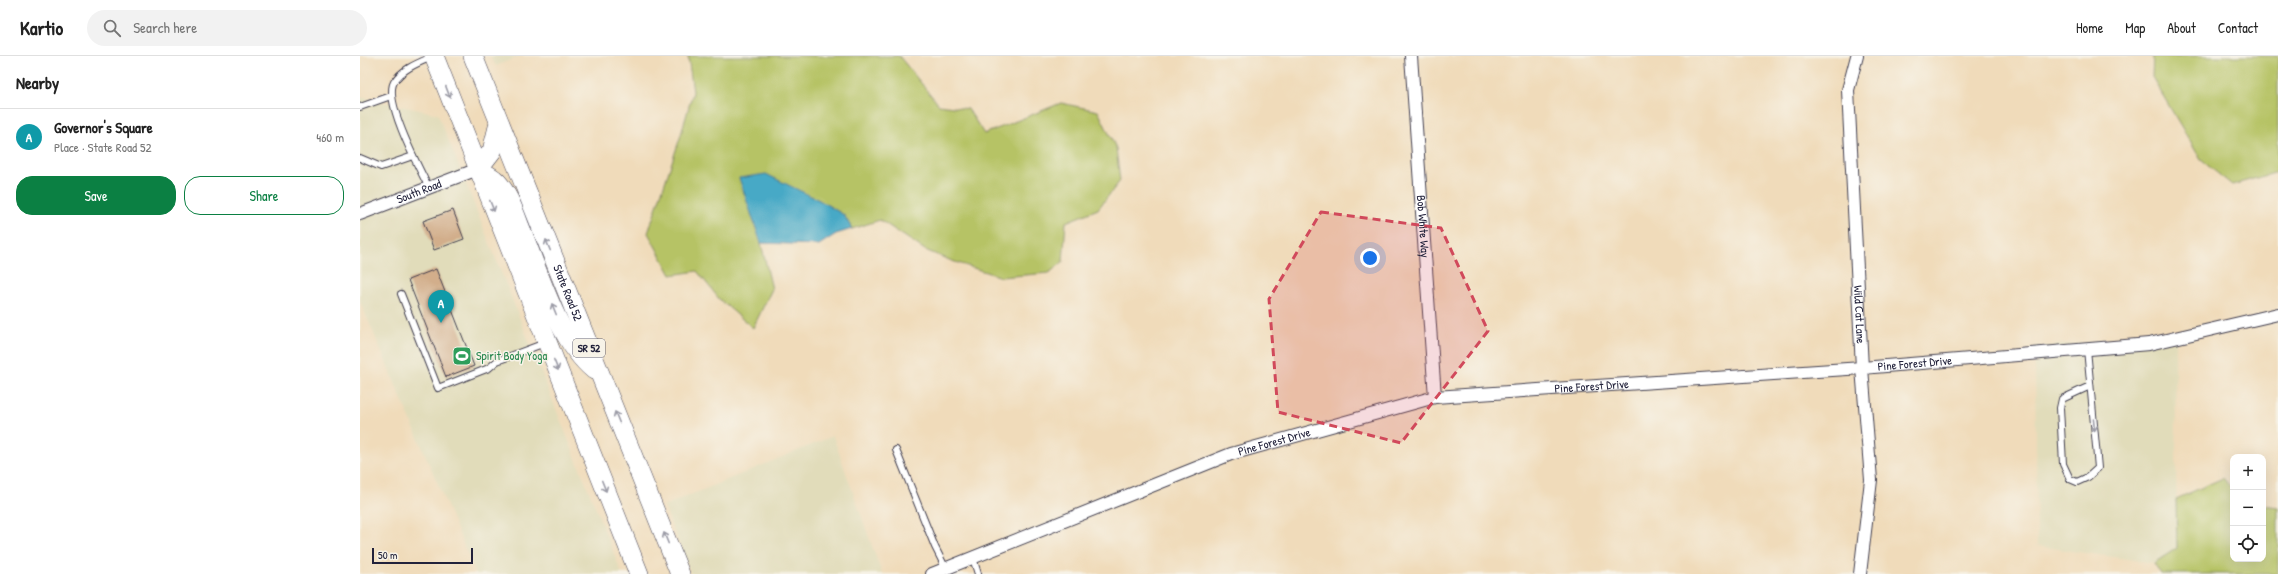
<!DOCTYPE html>
<meta charset="utf-8">
<style>
:root{--surface:#fff;--page:#f2f2f2;--text:#222;--muted:#767676;--line:#e0e0e0;--accent:#0b8043}
body{margin:0;font-family:"Patrick Hand",sans-serif;background:var(--page);color:var(--text)}
.controls{position:absolute;right:12px;bottom:12px;display:grid;overflow:hidden;border-radius:8px;box-shadow:0 4px 16px #0002}
.controls button{width:36px;height:36px;display:grid;place-items:center;padding:0;border:0;border-bottom:1px solid var(--line);background:var(--surface);color:var(--text);font:20px sans-serif}
.scale{position:absolute;left:12px;bottom:10px;width:101px;box-sizing:border-box;padding-left:4px;border:2px solid #22223b;border-top:0;font-size:11px;line-height:14px;white-space:nowrap;color:#22223b;-webkit-text-stroke:3px #f7f3e8;paint-order:stroke}
.you{position:absolute;left:1010px;top:202px;width:14px;height:14px;margin:-10px;border:3px solid #fff;border-radius:50%;background:#1a73e8;box-shadow:0 0 0 6px #1a73e833}
.badge{display:grid;place-items:center;width:26px;height:26px;border-radius:50%;background:var(--accent);color:#fff;font-size:13px;font-weight:700}
.pin{position:absolute;translate:-50% -33px;filter:drop-shadow(0 1px 2px #0008)}
.pin::after{content:'';position:absolute;top:21px;width:14px;height:12px;background:inherit;clip-path:polygon(0 0,100% 0,50% 100%)}
.list{margin:0;padding:0;list-style:none}
h2{display:flex;justify-content:space-between;align-items:center;height:52px;margin:0;padding:0 16px;font-size:17px}
h2 small{font-size:13px;font-weight:400;color:var(--muted)}
.list li{display:grid;grid-template-columns:26px 1fr auto;gap:12px;align-items:center;box-sizing:border-box;height:56px;padding:0 16px;border-top:1px solid var(--line)}
.list b{display:block;font-size:15px;white-space:nowrap}
.list p{margin:0;font-size:13px;white-space:nowrap;color:var(--muted)}
.list em{font-size:13px;font-style:normal;color:var(--muted)}
.actions{display:flex;gap:8px;padding:12px 16px}
.actions a{flex:1;padding:9px 0;border:1px solid var(--accent);border-radius:16px;text-align:center;font-size:14px;color:var(--accent)}
.actions .main{background:var(--accent);color:#fff}
.icon{flex:none;width:22px;height:22px;fill:none;stroke:currentColor;stroke-width:2;stroke-linecap:round;stroke-linejoin:round}
.map{position:relative;flex:none;width:1918px;height:518px;overflow:hidden}
header{display:flex;align-items:center;gap:24px;box-sizing:border-box;height:56px;padding:0 20px;background:var(--surface);border-bottom:1px solid var(--line)}
header strong{font-size:19px}
nav{display:flex;gap:22px;margin-inline-start:auto;font-size:14px}
.search{width:280px;height:36px;background:var(--page);display:flex;align-items:center;gap:10px;box-sizing:border-box;padding:0 14px;border-radius:22px;color:var(--muted);font-size:15px}
main{display:flex}
aside{flex:1;background:var(--surface)}
.map>svg:first-child{display:block}
.built{fill:#e1dcba}
.green{fill:#b6c365;stroke:#6c7250}
.water{fill:#46a9c6;stroke:#346680}
.building{fill:#d2ae8b}
.lines{fill:none;stroke-linecap:round;stroke-linejoin:round}
.lane-casing{stroke:#413e4e;stroke-width:8}
.street-casing{stroke:#413e4e;stroke-width:14}
.primary-casing{stroke:#413e4e;stroke-width:20}
.lane{stroke:#fff;stroke-width:6}
.street{stroke:#fff;stroke-width:12}
.primary{stroke:#fff;stroke-width:19}
.oneway{stroke:#9c9ca7}
.marked{fill:#d1495b;fill-opacity:0.2;stroke:#d1495b;stroke-width:3;stroke-dasharray:8 5;stroke-linejoin:round}
.labels{text-anchor:middle;stroke-width:3;stroke-linejoin:round;paint-order:stroke}
.shield{fill:#f7f3e8;stroke:#62616f;stroke-width:1}
.shield-label{font-size:11px;font-weight:bold;fill:#22223b}
.street-label{font-size:12px;fill:#22223b;stroke:#f7f3e8}
.leisure-label{font-size:12px;fill:#27864d;stroke:#f7f3e8;text-anchor:start}
</style>
<header>
<strong>Kartio</strong>
<div class="search"><svg class="icon" aria-label="search" viewBox="0 0 24 24"><circle cx="10" cy="10" r="6"/><path d="M15 15l6 6"/></svg>Search here</div>
<nav><a>Home</a><a>Map</a><a>About</a><a>Contact</a></nav>
</header>
<main>
<aside>
<h2>Nearby<small></small></h2>
<ul class="list">
<li><span class="badge" style="background:#0f9aa8">A</span><div><b>Governor's Square</b><p>Place · State Road 52</p></div><em>460 m</em></li>
</ul>
<div class="actions"><a class="main">Save</a><a>Share</a></div>
</aside>
<div class="map">
<svg width="1918" height="518" viewBox="0 0 1918 518">
<rect width="100%" height="100%" fill="#f7f3e8"/>
<filter id="ink" filterUnits="userSpaceOnUse"><feTurbulence type="fractalNoise" baseFrequency=".025" numOctaves="2"/><feDisplacementMap in="SourceGraphic" scale="8" xChannelSelector="R" yChannelSelector="G"/><feConvolveMatrix kernelMatrix="1 2 1 2 8 2 1 2 1" color-interpolation-filters="sRGB"/></filter>
<filter id="wash" filterUnits="userSpaceOnUse"><feTurbulence type="fractalNoise" baseFrequency=".012" numOctaves="4" result="noise"/><feDisplacementMap in="SourceGraphic" scale="16" xChannelSelector="R" yChannelSelector="G"/><feGaussianBlur stdDeviation="0.9" result="paint"/><feColorMatrix in="noise" values="0 0 0 0 0 0 0 0 0 0 0 0 0 0 0 0 0 1.4 0 .05"/><feComposite in="paint" operator="in"/></filter>
<g filter="url(#wash)">
<rect width="100%" height="100%" fill="#f0dbba"/>
<g class="built">
<path d="M130,0H160L136,10Z"/>
<path d="M0,41L78,58L262,518H116L0,245Z"/>
<path d="M1815,279L1817,492L1795,507L1677,490L1675,291Z"/>
<path d="M473,380L522,518H331L304,450Z"/>
</g>
<g class="green">
<path d="M328,0H539L579,49L608,53L624,78L701,47L738,55L756,92L760,125L738,153L706,166L703,206L689,217L641,221L592,205L565,194L520,164L492,173L484,159L459,144L433,132L380,122L401,187L412,233L393,272L360,244L337,215L311,219L288,177L320,82L333,36Z"/>
<path d="M1793,0H1918V116L1872,129L1841,104L1792,21Z"/>
<path d="M1863,422L1873,434V503H1903V449L1918,451V518H1801L1794,507L1817,492L1816,443Z"/>
</g>
<path class="water" d="M406,118L459,144L484,159L492,173L476,178L459,189L401,187L379,122Z"/>
<g id="blocks">
<g class="building">
<path d="M93,154L104,183L74,194L63,165Z"/>
<path d="M76,213L114,310L86,321L48,224Z"/>
</g>
</g>
</g>
<g filter="url(#ink)">
<use href="#blocks" fill-opacity="0" stroke="#413e4e" stroke-width="1"/>
<g class="lines">
<defs>
<g id="lane">
<path d="M0,51L31,40"/>
<path d="M0,102L21,111L53,100"/>
<path d="M69,132C59,112 23,45 34,26C42,13 58,7 72,1"/>
<path d="M41,238L78,332L129,312L137,305L185,287"/>
<path d="M1727,293L1738,412L1728,421L1717,426L1710,423L1703,408L1700,352L1702,343L1730,330"/>
<path d="M536,394L575,491L586,513"/>
<path d="M613,502L618,518"/>
</g>
<g id="street">
<path id="s1" d="M1051,0L1075,341"/>
<path id="s2" d="M1497,0L1488,34L1502,312L1511,424L1500,518"/>
<path id="s3" d="M0,158L118,113"/>
<path id="s4" d="M572,518L871,398L1075,341L1502,312L1789,288L1918,258"/>
</g>
<g id="primary">
<path d="M74,0L279,518"/>
<path id="s5" d="M113,0L320,518"/>
<path d="M118,113C123,116 129,119 134,123C147,134 154,155 160,171C178,213 198,285 234,314"/>
<path d="M118,113L132,95L139,67"/>
</g>
</defs>
<use href="#lane" class="lane-casing"/>
<use href="#street" class="street-casing"/>
<use href="#primary" class="primary-casing"/>
<use href="#lane" class="lane"/>
<use href="#street" class="street"/>
<use href="#primary" class="primary"/>
</g>
<defs><path id="oneway-shaft" d="M-6 0H5M1.5-3L5.5 0L1.5 3" fill="none" stroke-width="1.6" stroke-linecap="round" stroke-linejoin="round"/></defs>
<g class="oneway">
<use href="#oneway-shaft" transform="translate(88 36) rotate(69)"/>
<use href="#oneway-shaft" transform="translate(132 150) rotate(68)"/>
<use href="#oneway-shaft" transform="translate(188 189) rotate(-112)"/>
<use href="#oneway-shaft" transform="translate(194 253) rotate(-112)"/>
<use href="#oneway-shaft" transform="translate(196 309) rotate(68)"/>
<use href="#oneway-shaft" transform="translate(257 361) rotate(-112)"/>
<use href="#oneway-shaft" transform="translate(1734 369) rotate(84)"/>
<use href="#oneway-shaft" transform="translate(244 430) rotate(68)"/>
<use href="#oneway-shaft" transform="translate(306 482) rotate(-112)"/>
</g>
</g>
<path class="marked" d="M961,156L1081,172L1128,275L1041,387L918,356L909,243Z"/>
<defs>
<symbol id="stadium-square" viewBox="-11 -11 22 22"><rect x="-9" y="-9" width="18" height="18" rx="4" fill="#2e9e5b" stroke="#f7f3e8"/><path d="M0-5a6.5 5 0 1 0 0 10a6.5 5 0 1 0 0-10ZM-3.5-1.8h7v3.6h-7Z" fill="#fff"/></symbol>
</defs>
<g fill-rule="evenodd">
<use href="#stadium-square" x="91" y="289" width="22" height="22"/>
</g>
<g class="labels">
<rect class="shield" x="213" y="283" width="32" height="18" rx="3"/>
<g class="shield-label">
<text x="229" y="296">SR 52</text>
</g>
<g class="street-label">
<text dy="4" stroke="none"><textPath href="#s3" startOffset="63">South Road</textPath></text>
<text dy="4" stroke="none"><textPath href="#s1" startOffset="171">Bob White Way</textPath></text>
<text dy="4" stroke="none"><textPath href="#s5" startOffset="255">State Road 52</textPath></text>
<text dy="4" stroke="none"><textPath href="#s2" startOffset="260">Wild Cat Lane</textPath></text>
<text dy="4" stroke="none"><textPath href="#s4" startOffset="1015">Pine Forest Drive</textPath></text>
<text dy="4" stroke="none"><textPath href="#s4" startOffset="691">Pine Forest Drive</textPath></text>
<text dy="4" stroke="none"><textPath href="#s4" startOffset="367">Pine Forest Drive</textPath></text>
</g>
<g class="leisure-label">
<text x="116" y="304">Spirit Body Yoga</text>
</g>
</g>
</svg>
<div class="controls">
<button>+</button>
<button>−</button>
<button><svg class="icon" aria-label="locate" viewBox="0 0 24 24"><circle cx="12" cy="12" r="6"/><path d="M12 2v4M12 18v4M2 12h4M18 12h4"/></svg></button>
</div>
<div class="scale">50 m</div>
<div class="you"></div>
<div class="pin badge" style="left:81px;top:267px;background:#0f9aa8">A</div>
</div>
</main>
